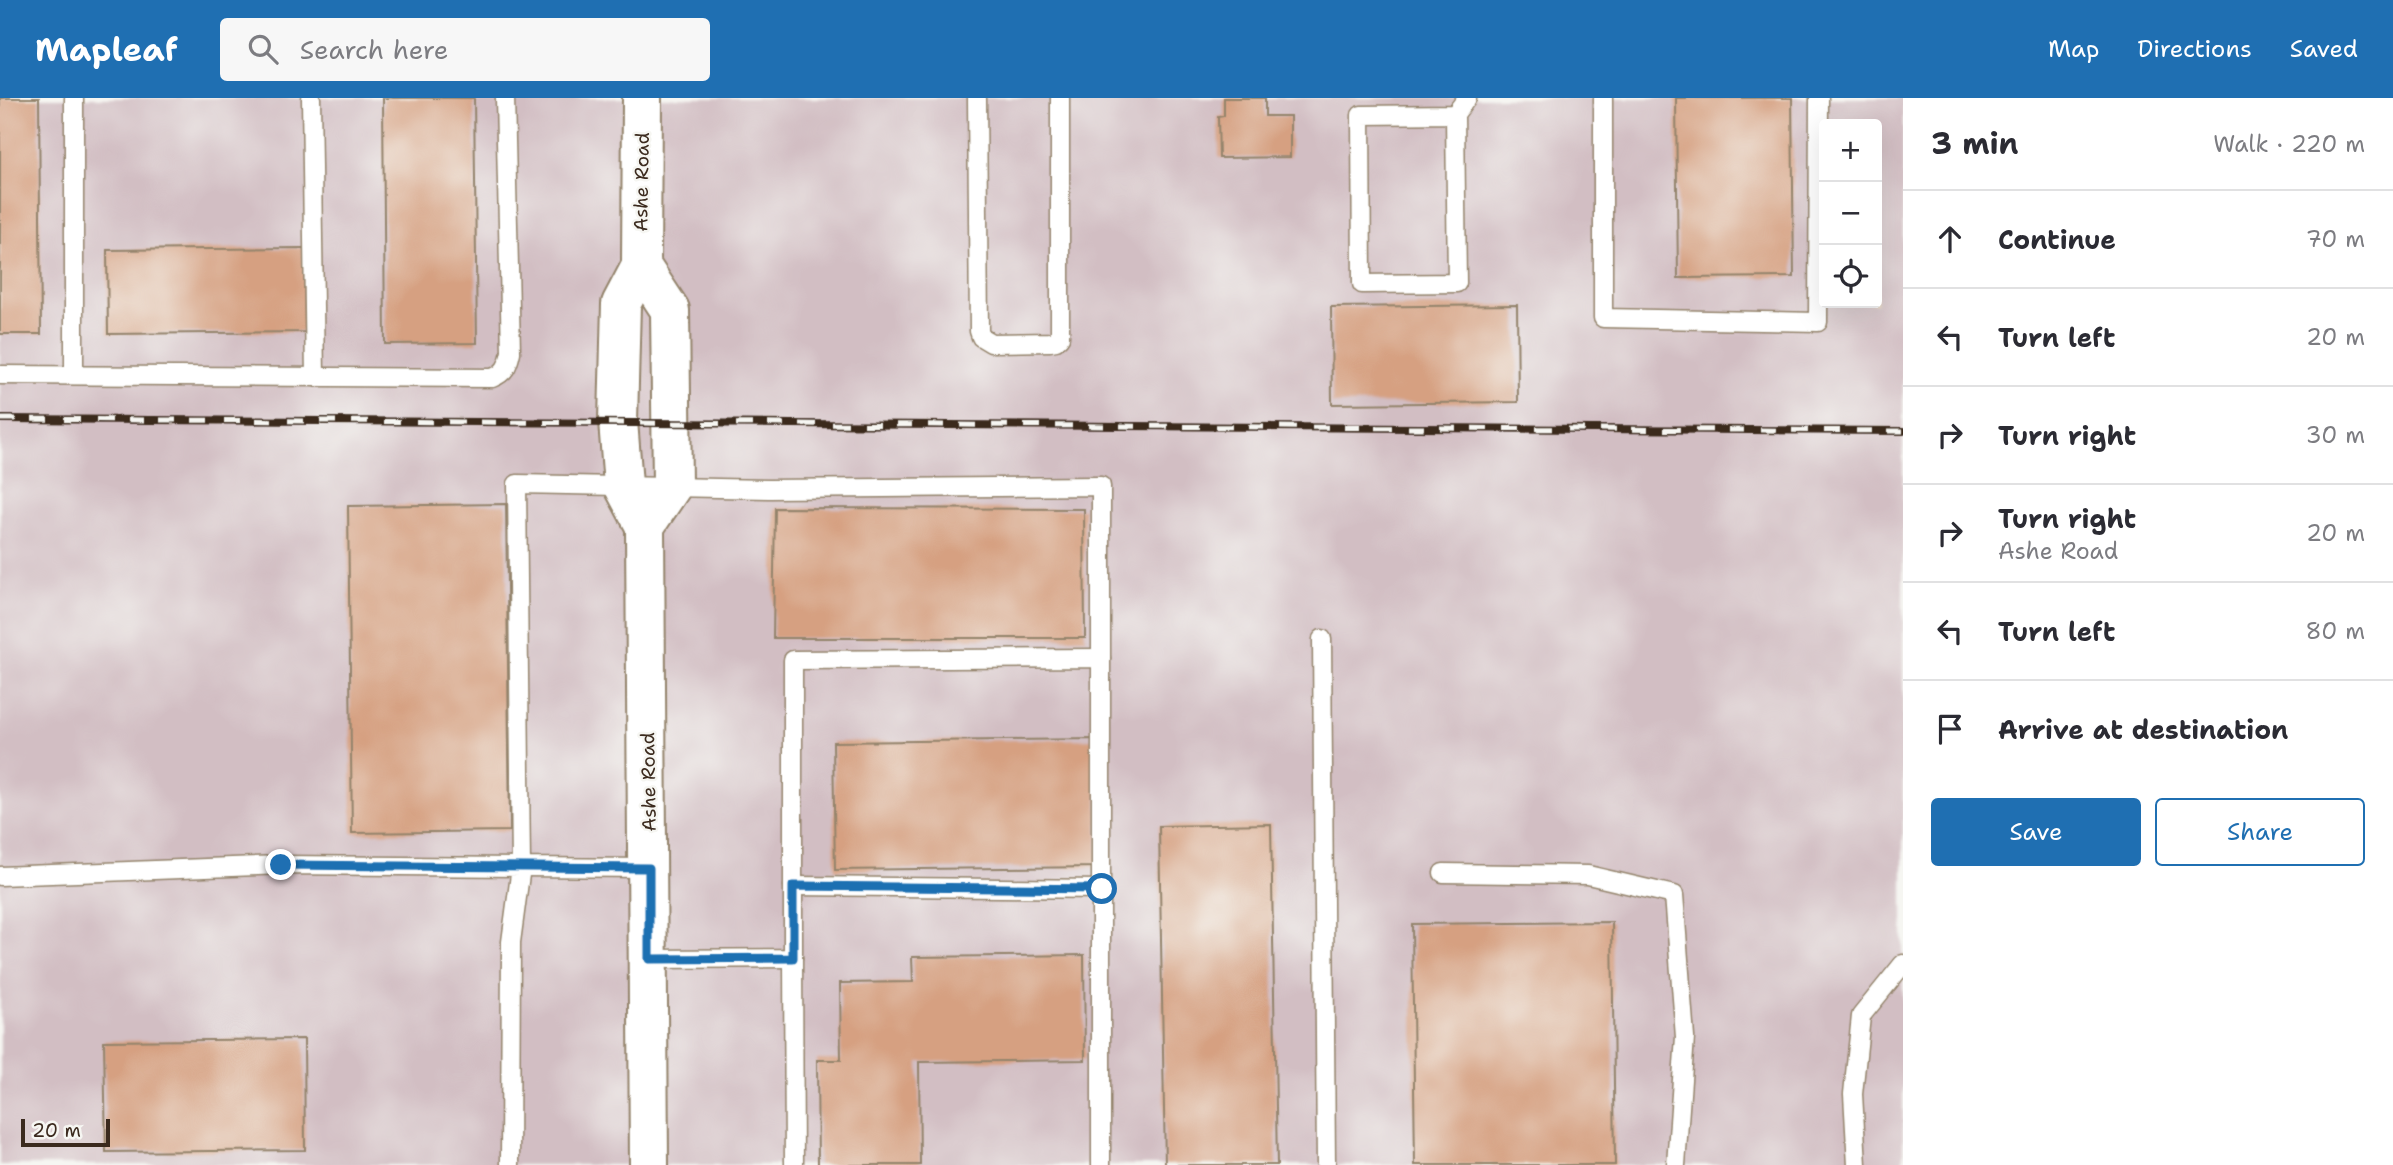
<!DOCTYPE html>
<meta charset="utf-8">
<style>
:root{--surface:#fff;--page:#f7f7f7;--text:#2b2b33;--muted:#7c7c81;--line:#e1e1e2;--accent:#1f6fb2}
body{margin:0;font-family:"Shantell Sans",sans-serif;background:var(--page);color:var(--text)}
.controls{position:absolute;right:21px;top:21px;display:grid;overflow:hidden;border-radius:7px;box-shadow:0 7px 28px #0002}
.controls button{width:63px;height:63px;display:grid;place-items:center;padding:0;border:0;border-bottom:2px solid var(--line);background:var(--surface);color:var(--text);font:35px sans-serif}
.scale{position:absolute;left:21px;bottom:18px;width:89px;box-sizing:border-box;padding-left:7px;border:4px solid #3b2a1e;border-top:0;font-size:19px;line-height:24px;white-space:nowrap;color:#3b2a1e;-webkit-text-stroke:5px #f6f6f2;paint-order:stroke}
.stop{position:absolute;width:21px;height:21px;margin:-16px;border:5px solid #1f6fb2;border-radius:50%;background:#fff}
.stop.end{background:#1f6fb2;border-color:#fff;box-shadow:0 2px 7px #0008}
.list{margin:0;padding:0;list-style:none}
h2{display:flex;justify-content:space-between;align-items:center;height:91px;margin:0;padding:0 28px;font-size:30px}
h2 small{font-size:23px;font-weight:400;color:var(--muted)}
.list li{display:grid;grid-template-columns:46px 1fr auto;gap:21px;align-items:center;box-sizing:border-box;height:98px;padding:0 28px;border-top:2px solid var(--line)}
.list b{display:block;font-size:26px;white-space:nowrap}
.list p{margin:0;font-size:23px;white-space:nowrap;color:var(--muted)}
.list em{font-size:23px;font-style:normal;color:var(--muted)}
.actions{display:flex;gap:14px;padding:21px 28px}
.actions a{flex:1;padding:16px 0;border:2px solid var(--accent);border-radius:7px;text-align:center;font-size:24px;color:var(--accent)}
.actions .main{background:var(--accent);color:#fff}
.icon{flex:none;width:38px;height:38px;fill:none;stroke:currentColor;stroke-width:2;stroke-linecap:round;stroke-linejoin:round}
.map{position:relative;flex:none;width:1903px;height:1067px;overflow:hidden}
header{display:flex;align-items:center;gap:42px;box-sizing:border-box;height:98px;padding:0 35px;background:var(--accent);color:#fff}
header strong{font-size:33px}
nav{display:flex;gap:38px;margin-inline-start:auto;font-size:24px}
.search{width:490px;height:63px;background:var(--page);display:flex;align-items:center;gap:18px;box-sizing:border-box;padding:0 24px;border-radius:7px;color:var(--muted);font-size:26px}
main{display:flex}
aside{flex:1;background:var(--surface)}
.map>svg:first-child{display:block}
.industrial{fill:#d2bec3;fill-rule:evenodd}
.building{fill:#d6a081}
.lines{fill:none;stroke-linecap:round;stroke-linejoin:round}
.service-casing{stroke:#94846c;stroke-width:21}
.tertiary-casing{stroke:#94846c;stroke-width:42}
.service{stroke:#fff;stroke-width:18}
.tertiary{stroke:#fff;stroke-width:38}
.rail-casing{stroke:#3b2a1e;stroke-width:8}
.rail{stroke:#f6f6f2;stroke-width:5;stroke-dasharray:16;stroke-linecap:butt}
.route{stroke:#1f6fb2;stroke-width:9}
.labels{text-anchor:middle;stroke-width:5;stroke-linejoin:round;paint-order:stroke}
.street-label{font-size:19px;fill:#3b2a1e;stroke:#f6f6f2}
</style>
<header>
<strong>Mapleaf</strong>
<div class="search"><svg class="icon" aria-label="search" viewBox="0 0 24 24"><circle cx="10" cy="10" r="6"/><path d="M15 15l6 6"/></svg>Search here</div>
<nav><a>Map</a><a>Directions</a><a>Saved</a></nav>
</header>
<main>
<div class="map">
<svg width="1903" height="1067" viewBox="0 0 1903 1067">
<rect width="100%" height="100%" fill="#f6f6f2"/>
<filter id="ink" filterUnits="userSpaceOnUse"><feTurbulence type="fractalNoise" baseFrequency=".0143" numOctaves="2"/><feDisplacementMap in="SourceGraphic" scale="14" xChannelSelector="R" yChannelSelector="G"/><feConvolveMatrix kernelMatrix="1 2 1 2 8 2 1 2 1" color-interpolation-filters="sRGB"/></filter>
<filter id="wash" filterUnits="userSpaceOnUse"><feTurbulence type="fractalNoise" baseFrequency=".00686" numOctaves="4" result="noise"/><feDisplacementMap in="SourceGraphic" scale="28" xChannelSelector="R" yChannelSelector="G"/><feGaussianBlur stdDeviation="1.57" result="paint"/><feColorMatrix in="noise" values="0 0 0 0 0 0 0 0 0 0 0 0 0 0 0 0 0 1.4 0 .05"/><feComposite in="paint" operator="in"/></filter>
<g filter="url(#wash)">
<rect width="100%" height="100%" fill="#edddbb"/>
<path class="industrial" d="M0,0H1903V1067H0ZM1824,26H1877V205H1824Z"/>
<g id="blocks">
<g class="building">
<path d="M0,0H39L41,236H0Z"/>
<path d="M383,0H474L477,245L385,246Z"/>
<path d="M1224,0H1265V18H1290V59L1219,60L1218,19L1224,18Z"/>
<path d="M1676,0H1792L1794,179L1678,180Z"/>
<path d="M304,150L305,234L108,236L107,152Z"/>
<path d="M1517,207L1518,304L1332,306L1331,209Z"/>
<path d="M506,406L510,733L352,735L348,408Z"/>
<path d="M775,410L1084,411L1085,540H773Z"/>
<path d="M1097,641L1098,769L835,772L833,644Z"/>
<path d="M1271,726L1277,1067H1165L1159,728Z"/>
<path d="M1612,824L1615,1067H1415L1412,826Z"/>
<path d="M1084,857L1085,962L919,964L920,1067H818L817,962H841L840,885L913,884L912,859Z"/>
<path d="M304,941L305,1052L106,1054L104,943Z"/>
</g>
</g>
</g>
<g filter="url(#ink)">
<use href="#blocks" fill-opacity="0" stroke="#94846c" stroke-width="2"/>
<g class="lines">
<defs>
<g id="service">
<path d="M311,0L315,279"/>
<path d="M977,0L979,233L981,239L991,245L1050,244L1056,243L1060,239V0"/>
<path d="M1603,0V220L1818,224L1819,0"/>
<path d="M1455,16L1361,17L1362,186L1457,185L1455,16L1467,0"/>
<path d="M74,276V0"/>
<path d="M0,277L492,280C505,275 508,268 511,254L505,0"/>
<path d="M1322,541L1326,1067"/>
<path d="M649,770L521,769L517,386L769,391L1101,388V560"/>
<path d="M1443,775L1588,777L1674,797L1685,939L1676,1067"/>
<path d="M0,778L281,767L521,769L511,844L510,1067"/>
<path d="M793,788L1102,791"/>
<path d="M793,860L794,1067"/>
<path d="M649,861L793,860V562L1101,560V1067"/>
<path d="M1857,1067L1853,996L1861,918L1903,866"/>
</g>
<g id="tertiary">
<path d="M642,0L641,168L621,206L618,323L623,387L645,428L649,1067"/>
<path d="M641,168L670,212L672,388L645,428"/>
</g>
</defs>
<use href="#service" class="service-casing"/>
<use href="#tertiary" class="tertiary-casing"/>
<use href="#service" class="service"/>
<use href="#tertiary" class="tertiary"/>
<defs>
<path id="rail" d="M0,321L1903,333"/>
</defs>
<use href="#rail" class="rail-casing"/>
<use href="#rail" class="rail"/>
</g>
</g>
<g class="lines" filter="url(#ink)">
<path class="route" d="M281,767L649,770V861L793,860V788L1102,791"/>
</g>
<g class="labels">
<g class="street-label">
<text transform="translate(641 84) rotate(-89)" y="7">Ashe Road</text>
<text transform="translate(648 684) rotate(-91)" y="7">Ashe Road</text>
</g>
</g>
</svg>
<div class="controls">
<button>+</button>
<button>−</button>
<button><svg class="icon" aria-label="locate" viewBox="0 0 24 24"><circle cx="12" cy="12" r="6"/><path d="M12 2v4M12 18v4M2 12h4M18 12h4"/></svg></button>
</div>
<div class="scale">20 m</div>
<div class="stop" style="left:1102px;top:791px"></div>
<div class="stop end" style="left:281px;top:767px"></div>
</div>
<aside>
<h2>3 min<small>Walk · 220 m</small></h2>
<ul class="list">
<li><svg class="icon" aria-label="ahead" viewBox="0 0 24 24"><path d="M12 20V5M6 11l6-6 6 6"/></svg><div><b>Continue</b></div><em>70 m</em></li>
<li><svg class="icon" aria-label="left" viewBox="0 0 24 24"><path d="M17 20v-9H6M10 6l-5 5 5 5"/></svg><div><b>Turn left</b></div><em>20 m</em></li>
<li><svg class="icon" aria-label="right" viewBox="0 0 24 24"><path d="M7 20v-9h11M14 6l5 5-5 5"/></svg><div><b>Turn right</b></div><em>30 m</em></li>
<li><svg class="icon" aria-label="right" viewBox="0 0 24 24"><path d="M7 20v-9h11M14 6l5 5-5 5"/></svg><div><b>Turn right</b><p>Ashe Road</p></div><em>20 m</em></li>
<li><svg class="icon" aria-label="left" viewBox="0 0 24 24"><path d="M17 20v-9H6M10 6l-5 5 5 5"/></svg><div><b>Turn left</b></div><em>80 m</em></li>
<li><svg class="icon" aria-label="arrive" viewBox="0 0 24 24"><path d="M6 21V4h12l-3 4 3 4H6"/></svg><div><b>Arrive at destination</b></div></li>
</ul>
<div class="actions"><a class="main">Save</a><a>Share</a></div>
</aside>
</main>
